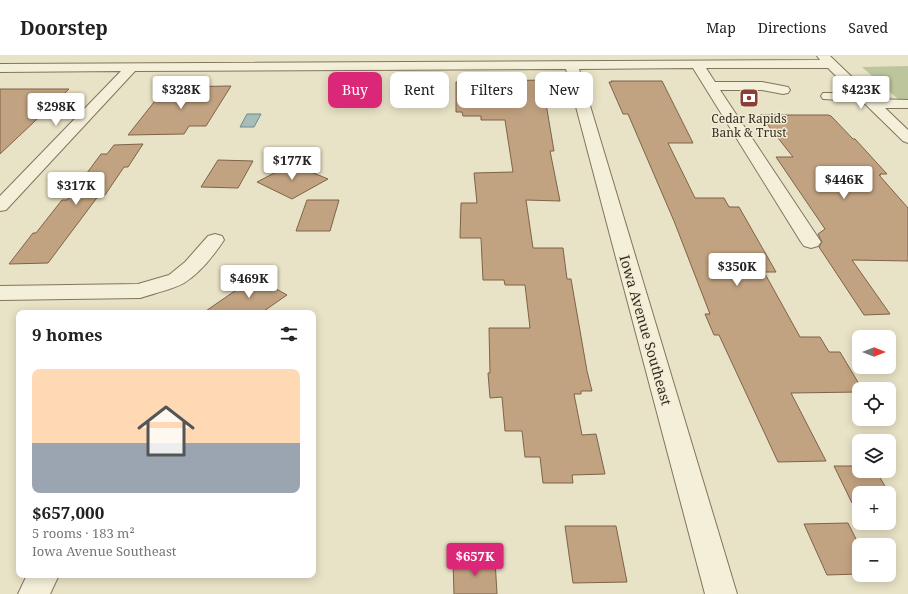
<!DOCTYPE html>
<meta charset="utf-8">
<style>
body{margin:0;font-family:"Noto Serif",serif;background:#f2f2f2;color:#202124;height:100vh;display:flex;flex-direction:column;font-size:15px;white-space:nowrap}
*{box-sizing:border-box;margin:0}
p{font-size:13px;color:#757577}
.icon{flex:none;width:22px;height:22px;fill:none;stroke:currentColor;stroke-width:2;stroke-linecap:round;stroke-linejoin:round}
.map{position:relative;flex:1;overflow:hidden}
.panel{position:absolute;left:16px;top:254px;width:300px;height:268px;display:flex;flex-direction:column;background:#fff;border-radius:8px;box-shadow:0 2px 10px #0003}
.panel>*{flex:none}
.banner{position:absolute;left:328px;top:16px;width:380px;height:36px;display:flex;gap:8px}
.needle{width:26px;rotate:90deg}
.controls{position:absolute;left:852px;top:274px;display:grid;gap:8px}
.controls a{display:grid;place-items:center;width:44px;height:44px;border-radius:8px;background:#fff;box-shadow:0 2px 10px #0003;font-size:20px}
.price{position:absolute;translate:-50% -34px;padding:0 9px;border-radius:4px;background:#fff;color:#222;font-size:13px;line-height:26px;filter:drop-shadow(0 1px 2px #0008)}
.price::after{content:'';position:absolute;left:50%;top:24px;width:12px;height:9px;margin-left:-6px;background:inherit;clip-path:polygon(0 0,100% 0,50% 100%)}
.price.selected{background:#db2777;color:#fff}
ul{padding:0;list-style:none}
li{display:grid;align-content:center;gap:8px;height:212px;padding:0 16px}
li+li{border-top:1px solid #e0e0e0}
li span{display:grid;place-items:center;height:124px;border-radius:8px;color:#555}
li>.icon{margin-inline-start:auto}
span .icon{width:72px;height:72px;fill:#fffc;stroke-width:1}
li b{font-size:17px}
h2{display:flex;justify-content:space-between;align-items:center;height:48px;padding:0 16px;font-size:17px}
.tag{padding:0 14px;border-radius:8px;background:#fff;box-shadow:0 2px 10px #0003;font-size:14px;line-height:36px}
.tag.selected{background:#db2777;color:#fff}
header{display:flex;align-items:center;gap:24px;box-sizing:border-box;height:56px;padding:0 20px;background:#fff;border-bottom:1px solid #e0e0e0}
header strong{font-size:19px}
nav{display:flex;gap:22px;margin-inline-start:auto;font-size:14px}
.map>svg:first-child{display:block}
</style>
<header>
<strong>Doorstep</strong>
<nav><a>Map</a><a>Directions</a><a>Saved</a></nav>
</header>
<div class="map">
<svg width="908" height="538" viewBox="0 0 908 538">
<rect width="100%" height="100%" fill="#e8e2c6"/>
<path fill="#bcc59c" d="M908,10V52L862,11Z"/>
<path fill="#a7bdb9" stroke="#6f8a86" d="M247,58H261L254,71H240Z"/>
<g fill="#c2a381" stroke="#7e6347">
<path d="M542,24L554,95H550L560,145L526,144L533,192H563L567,223H571L587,315L592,335H581V338H574L582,379L596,378L605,418L572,419L573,427H543L540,401H525L522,375H505L502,341L490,342L488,317H490L489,272H530L525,229H505L504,224H483L481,182H460L461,147H477L474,117L513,116L505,64H481V60H463L462,56H456V26Z"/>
<path d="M611,25H662L693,87H668L695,142H724L729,151H739L776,216H764L800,281H820L829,296H840L862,333H859V336L791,337L826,405L778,406L719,279H714L705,258H710L674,165L628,58H623L609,26H612Z"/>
<path d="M231,30L206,70H189L184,78L128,79L166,31Z"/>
<path d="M0,33H69L0,98Z"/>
<path d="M760,59H828L831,60L853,83H855L887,118H880L881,119H879L908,152V205L852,204L890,258L864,259L819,191L822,186L818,178L825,173L776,101H793Z"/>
<path d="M143,88L128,111H124L105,139H99L48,207L9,208L33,177H36L62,144H67L101,98H107L114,89Z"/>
<path d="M218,104L253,105L238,132L201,131Z"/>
<path d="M292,108L328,123L292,143L257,126Z"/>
<path d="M307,144H339L330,175H296Z"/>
<path d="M255,221L287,239L261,257H203Z"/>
<path d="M834,410H859V415H876L889,437H859V447H852Z"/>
<path d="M848,467L859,489V518L827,519L804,468Z"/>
<path d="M565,470H616L627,526L573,527Z"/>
<path d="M495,504L497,538H454L453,505Z"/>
</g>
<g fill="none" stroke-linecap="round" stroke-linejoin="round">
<defs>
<g id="minor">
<path d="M817,0H830L875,43L908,44V52H885L908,74V87L903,85L862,45L823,43L821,40L823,37H853L828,12H706L715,26H762L788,31L790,34L788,37L783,38L762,34H720L821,186L818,190L811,192L804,190L801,186L693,12L579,13L737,538H705L566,13L135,15L6,154L0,155V140L121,15L0,16V8L820,4Z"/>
<path d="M215,178L222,180L224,184C214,199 200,217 184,227C174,233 152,238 140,242L0,244V230L138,228L169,219L185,206L208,180Z"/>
<path d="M27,519H59L50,538H18Z"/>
</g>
</defs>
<use href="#minor" stroke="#82755e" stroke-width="2"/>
<use href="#minor" fill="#f4efd9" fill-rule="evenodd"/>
</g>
<defs>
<symbol id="bank-square" viewBox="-11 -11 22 22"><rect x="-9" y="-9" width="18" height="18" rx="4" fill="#893e36" stroke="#f1ecd5"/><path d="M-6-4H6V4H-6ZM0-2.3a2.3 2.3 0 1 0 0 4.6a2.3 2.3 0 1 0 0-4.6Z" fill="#fff"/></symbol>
</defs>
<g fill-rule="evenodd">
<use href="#bank-square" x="738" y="31" width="22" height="22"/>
</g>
<g text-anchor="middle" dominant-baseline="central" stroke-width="3" stroke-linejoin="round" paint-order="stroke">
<g font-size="12" fill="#342c20" stroke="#f1ecd5">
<text x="749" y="62">Cedar Rapids<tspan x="749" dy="14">Bank &amp; Trust</tspan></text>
</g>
<g font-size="14" fill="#342c20" stroke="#f1ecd5">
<text transform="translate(646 274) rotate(74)">Iowa Avenue Southeast</text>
</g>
</g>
</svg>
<div class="controls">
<a><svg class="needle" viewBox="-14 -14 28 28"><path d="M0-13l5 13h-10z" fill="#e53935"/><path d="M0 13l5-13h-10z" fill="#757577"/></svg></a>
<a><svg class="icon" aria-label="locate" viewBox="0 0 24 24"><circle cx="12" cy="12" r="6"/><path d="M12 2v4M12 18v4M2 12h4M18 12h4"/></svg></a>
<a><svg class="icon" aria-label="layers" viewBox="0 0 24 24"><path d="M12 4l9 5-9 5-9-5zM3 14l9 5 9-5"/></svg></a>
<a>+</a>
<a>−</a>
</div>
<b class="price" style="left:181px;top:54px">$328K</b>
<b class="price" style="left:861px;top:54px">$423K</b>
<b class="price" style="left:56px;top:71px">$298K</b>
<b class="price" style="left:292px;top:125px">$177K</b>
<b class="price" style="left:844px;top:144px">$446K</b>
<b class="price" style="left:76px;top:150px">$317K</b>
<b class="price" style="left:737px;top:231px">$350K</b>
<b class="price" style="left:249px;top:243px">$469K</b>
<b class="price selected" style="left:475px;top:521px">$657K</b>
<div class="banner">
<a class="tag selected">Buy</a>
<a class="tag">Rent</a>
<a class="tag">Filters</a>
<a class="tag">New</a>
</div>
<section class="panel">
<h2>9 homes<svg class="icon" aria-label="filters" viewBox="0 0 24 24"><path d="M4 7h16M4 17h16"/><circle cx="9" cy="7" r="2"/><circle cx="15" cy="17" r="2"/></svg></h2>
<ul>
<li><span style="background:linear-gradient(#ffd9b3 60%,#9aa5b1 0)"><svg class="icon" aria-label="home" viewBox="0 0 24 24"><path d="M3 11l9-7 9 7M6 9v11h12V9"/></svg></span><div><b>$657,000</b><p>5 rooms · 183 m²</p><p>Iowa Avenue Southeast</p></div></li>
</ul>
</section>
</div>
